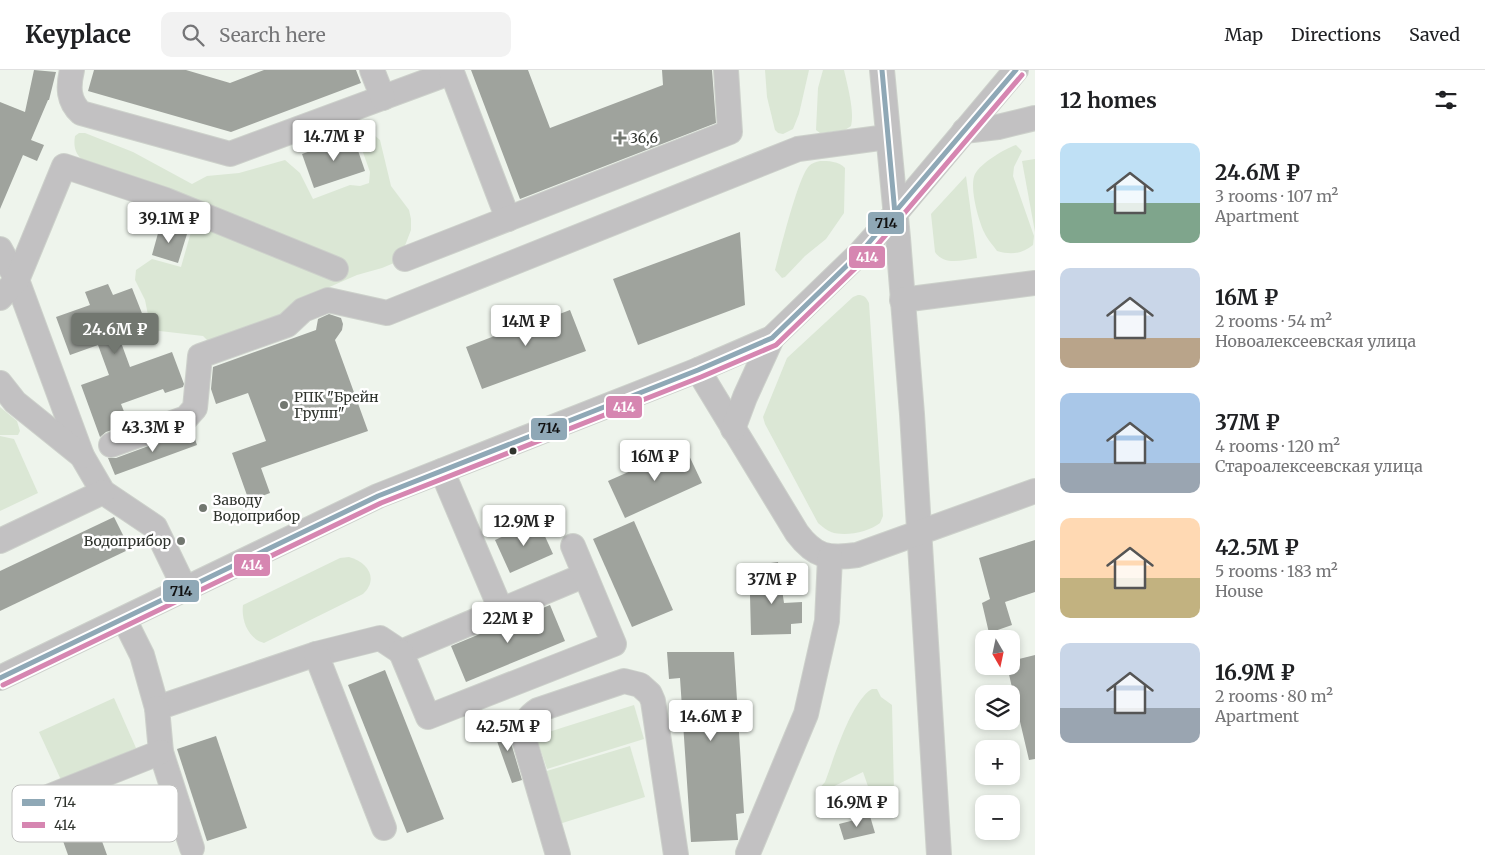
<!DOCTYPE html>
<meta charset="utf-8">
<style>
body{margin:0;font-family:Merriweather,serif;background:#f2f2f2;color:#202124;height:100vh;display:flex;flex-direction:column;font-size:19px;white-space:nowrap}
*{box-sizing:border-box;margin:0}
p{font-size:16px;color:#757577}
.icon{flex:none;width:28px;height:28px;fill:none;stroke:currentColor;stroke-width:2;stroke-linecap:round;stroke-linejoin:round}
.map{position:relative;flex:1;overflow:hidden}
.details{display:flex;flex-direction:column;background:#fff;width:450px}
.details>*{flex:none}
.needle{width:32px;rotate:171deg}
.buttons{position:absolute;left:975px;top:560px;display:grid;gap:10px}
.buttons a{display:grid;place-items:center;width:45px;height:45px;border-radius:10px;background:#fff;box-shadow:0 2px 8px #0003;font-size:25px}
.price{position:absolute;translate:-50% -42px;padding:0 11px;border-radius:5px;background:#fff;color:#222;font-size:16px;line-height:32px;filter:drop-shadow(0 1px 2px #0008)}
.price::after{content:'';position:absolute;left:50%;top:30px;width:15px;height:11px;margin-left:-8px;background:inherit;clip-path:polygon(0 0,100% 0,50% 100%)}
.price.current{background:#727770;color:#fff}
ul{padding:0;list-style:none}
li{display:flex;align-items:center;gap:15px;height:125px;padding:0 25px}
li span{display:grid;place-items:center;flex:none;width:140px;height:100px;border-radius:10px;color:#555}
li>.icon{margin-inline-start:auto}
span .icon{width:60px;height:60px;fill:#fffc;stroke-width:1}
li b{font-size:21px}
h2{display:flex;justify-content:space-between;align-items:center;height:60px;padding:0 25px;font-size:21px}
header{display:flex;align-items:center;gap:30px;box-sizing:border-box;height:70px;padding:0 25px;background:#fff;border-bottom:1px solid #e0e0e0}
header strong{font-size:24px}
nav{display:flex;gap:28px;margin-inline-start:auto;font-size:18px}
.search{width:350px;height:45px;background:#f2f2f2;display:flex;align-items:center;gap:12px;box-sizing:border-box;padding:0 18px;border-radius:10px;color:#757577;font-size:19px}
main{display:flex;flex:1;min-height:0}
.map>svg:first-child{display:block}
</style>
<header>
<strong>Keyplace</strong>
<div class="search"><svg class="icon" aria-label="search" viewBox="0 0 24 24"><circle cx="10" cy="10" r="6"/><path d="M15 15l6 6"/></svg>Search here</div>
<nav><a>Map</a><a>Directions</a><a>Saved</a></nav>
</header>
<main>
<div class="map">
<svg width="1035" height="785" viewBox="0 0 1035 785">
<rect width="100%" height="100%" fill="#eef4ec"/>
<g fill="#dbe7d5">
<path d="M765,0H809L799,44L793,59L783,64L778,63L775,60L767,27Z"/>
<path d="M823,0H844C847,13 855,43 851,56L845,60L820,63L816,60L818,18Z"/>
<path d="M79,63H85L133,82L192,114L207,106L239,103L285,90L300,103L313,129L350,115L360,116L369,113L370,102L360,74L365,65H374L380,70L391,116L409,140L411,149V160L401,186L394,193L382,198L357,205L311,225L291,243L217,271L207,270L203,266L151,260L145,230L135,210L136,200L152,189L181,197L193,155L172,128L86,93C76,85 73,79 75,66Z"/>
<path d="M1016,75L1022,81L1014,97L1013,106L1034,166L1033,175C1022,184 1011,185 997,181C993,175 987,169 984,162C978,149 969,116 975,104C981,93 1004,79 1016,75Z"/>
<path d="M1035,89V162L1022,91Z"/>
<path d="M820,91C828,91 839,91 845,98L844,143L826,169L805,186L785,207L782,208L775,200C780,181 798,107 809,96C812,93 816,92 820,91Z"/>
<path d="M966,106L977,188C962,190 944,196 935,182L931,144Z"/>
<path d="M858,225C864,225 866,227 869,233L883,446L880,453C869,462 845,467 831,462C826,460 822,456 818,453L765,354L763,347L787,288L853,227Z"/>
<path d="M0,337L17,351L20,361L18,365H0Z"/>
<path d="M0,366L14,369L38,423L0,441Z"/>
<path d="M349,487C368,492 379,509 363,524L264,573C248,569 241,550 243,535L340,488Z"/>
<path d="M872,619H877L881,627L892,635L894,721L889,729L876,724L871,725L863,702L818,724L819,719L825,712C834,688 851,631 872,619Z"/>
<path d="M114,628L136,678L62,712L39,662Z"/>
<path d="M634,635L644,669L547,699L536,666Z"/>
<path d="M630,676L645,727L556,755L540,703Z"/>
</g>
<g fill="#9fa39d">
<path d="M34,0L56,2L49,30H48L31,70L44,75L37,91L23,85L0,139V32L25,42Z"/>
<path d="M94,0H186L230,13L264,0H356L361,13L231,62L88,21Z"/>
<path d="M471,0H528L550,58L663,15L662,0H712L716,53L520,129Z"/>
<path d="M353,66L365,101L314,118L302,84Z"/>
<path d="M160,156L187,164L178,193L152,185Z"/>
<path d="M740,162L745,235L638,275L613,209Z"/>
<path d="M108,214L113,225L132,218L147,256L119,267L130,297L172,282L184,314L183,317L165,323L163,319L121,334L129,354L106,362L100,367L81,315L109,305L98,275L70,285L56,247L90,235L85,222Z"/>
<path d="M544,236L549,248L570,240L586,281L482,319L466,277L518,257L515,247Z"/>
<path d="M329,244L341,248L343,254L342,260L335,270L368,361L261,398L270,423L249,431L232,383L266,371L248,323L216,334L211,319L213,297L316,260L318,249Z"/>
<path d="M192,360L197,375L115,405L108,388H116Z"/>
<path d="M685,377L702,413L625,448L608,411Z"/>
<path d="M114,447L130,479L0,541V501Z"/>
<path d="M538,451L553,484L510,503L495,470Z"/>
<path d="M634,451L673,540L632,557L593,469Z"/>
<path d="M1035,470V522L1005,532L1012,555L989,563L982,533L990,529L979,488Z"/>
<path d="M778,492L784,533L802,532V553L791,554V564L751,565L750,525H760L756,495Z"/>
<path d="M550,535L565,571L466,612L451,576Z"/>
<path d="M667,582H734L744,743L736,744L738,770L691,772L680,608L669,609Z"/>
<path d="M1035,585V689L1029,690L1007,596H1011V591Z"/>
<path d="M385,600L444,749L407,763L348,615Z"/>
<path d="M510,654L511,673L522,710L512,713L493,660Z"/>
<path d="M216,666L247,758L207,771L177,679Z"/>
<path d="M86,727L107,785H68L52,740Z"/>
<path d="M870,746L875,763L844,770L839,754Z"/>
</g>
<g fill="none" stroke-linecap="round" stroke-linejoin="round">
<defs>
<g id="minor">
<path d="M72,0C68,17 68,31 81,43L230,84L452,2"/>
<path d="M372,0L383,28"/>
<path d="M451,0L508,149"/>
<path d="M882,0L898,168L912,344L939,785"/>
<path d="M964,61L998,57L1035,48"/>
<path d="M0,179L17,210L82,386L103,422L155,457L185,519"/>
<path d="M405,189L730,62L726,0"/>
<path d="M0,228L17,210L64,96L166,130L336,199"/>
<path d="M902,230L1035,213"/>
<path d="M698,300L797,463C815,487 828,489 857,485L1035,421"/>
<path d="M0,313L15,332L82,386"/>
<path d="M733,359L745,327L772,268"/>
<path d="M111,375L186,348L195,338L200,286L287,255L303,240L328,230L387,243L798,79L887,67"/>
<path d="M442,401L501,540"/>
<path d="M0,471L103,422"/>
<path d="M124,549L142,585L157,638L316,584L380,568L401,582L585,505"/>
<path d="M401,582L428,647L614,574L573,476"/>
<path d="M316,584L384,758"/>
<path d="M0,608L378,426L698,300L772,268L861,182L895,144L1016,0"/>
<path d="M157,638L161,682L192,778"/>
<path d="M48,727L161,682"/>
<path d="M748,783L806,644L827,551L830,487"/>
<path d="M558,785L524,669C522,656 527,647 538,640L624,611L640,615L650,624L653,631L676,785"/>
</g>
</defs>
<use href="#minor" stroke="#cdd1cb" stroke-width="26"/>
<use href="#minor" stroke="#c2c1c2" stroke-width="24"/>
<defs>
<g id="bus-1">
<path d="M882,0L895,144"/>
<path d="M0,608L378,426L698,300L772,268L861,182L1016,0"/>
</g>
<path id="bus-2" d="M3,615L381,433L701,307L776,275L867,187L1022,5"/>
</defs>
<use href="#bus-1" stroke="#fff" stroke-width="9"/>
<use href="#bus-2" stroke="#fff" stroke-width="9"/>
<use href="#bus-1" stroke="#8fa8b6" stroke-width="5"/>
<use href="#bus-2" stroke="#d686b1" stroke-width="5"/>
</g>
<g fill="#727770" stroke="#fff" stroke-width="2">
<path d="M617.5 60.5h5v5h5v5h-5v5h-5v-5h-5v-5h5z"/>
<circle cx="284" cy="335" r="5"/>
<circle cx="203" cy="438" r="5"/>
<circle cx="181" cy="471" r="5"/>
</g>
<circle fill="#30342e" stroke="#fff" stroke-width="2" cx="513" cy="381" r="4.5"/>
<g text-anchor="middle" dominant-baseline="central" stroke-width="5" stroke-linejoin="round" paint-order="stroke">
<g font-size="14" fill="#30342e" stroke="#fff" text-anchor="start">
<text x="630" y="68">36,6</text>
<text x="294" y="327">РПК "Брейн<tspan x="294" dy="16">Групп"</tspan></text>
<text x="213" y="430">Заводу<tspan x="213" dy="16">Водоприбор</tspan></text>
<text x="171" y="471" text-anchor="end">Водоприбор</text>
</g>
</g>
<rect x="12" y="715" width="166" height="57" rx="8" fill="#fff" stroke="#c1c2c0" stroke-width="1"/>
<rect x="22" y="729" width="23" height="7" fill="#8fa8b6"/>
<rect x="22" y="752" width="23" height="6" fill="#d686b1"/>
<g font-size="14" fill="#30342e">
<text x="54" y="737">714</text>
<text x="54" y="760">414</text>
</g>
<g stroke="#fff" stroke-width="2">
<rect x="867" y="141" width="38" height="24" rx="5" fill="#8fa8b6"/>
<rect x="848" y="175" width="38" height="24" rx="5" fill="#d686b1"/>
<rect x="605" y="325" width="38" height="24" rx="5" fill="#d686b1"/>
<rect x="530" y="347" width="38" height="24" rx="5" fill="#8fa8b6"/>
<rect x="233" y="483" width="38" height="24" rx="5" fill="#d686b1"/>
<rect x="162" y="509" width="38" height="24" rx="5" fill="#8fa8b6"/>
</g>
<g font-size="14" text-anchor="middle" font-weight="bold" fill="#fff">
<text x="867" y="192">414</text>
<text x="624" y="342">414</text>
<text x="252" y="500">414</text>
</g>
<g font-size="14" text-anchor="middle" font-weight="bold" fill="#111">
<text x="886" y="158">714</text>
<text x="549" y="363">714</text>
<text x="181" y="526">714</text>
</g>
</svg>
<div class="buttons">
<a><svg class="needle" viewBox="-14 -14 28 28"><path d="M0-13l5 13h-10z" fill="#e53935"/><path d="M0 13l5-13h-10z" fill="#757577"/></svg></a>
<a><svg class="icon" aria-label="layers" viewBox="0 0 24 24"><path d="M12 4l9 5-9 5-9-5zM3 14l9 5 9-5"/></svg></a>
<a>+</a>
<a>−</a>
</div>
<b class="price" style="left:334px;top:92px">14.7M ₽</b>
<b class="price" style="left:169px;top:174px">39.1M ₽</b>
<b class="price" style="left:526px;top:277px">14M ₽</b>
<b class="price current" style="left:115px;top:285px">24.6M ₽</b>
<b class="price" style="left:153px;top:383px">43.3M ₽</b>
<b class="price" style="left:655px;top:412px">16M ₽</b>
<b class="price" style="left:524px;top:477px">12.9M ₽</b>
<b class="price" style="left:772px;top:535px">37M ₽</b>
<b class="price" style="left:508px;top:574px">22M ₽</b>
<b class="price" style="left:711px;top:672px">14.6M ₽</b>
<b class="price" style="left:508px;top:682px">42.5M ₽</b>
<b class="price" style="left:857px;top:758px">16.9M ₽</b>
</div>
<section class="details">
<h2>12 homes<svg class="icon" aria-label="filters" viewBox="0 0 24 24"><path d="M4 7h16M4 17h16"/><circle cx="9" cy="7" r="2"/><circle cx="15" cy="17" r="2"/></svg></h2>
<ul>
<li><span style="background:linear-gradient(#bfe0f5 60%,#7fa58c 0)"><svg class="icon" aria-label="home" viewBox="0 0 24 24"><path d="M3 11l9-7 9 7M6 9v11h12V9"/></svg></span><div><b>24.6M ₽</b><p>3 rooms · 107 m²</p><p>Apartment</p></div></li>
<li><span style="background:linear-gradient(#c9d6e8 70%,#b9a48a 0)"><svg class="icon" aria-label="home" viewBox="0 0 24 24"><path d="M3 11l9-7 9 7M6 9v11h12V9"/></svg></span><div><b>16M ₽</b><p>2 rooms · 54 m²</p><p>Новоалексеевская улица</p></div></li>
<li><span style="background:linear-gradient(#a9c7e8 70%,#9aa5b1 0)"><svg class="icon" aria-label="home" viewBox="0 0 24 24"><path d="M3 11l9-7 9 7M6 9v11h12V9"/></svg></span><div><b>37M ₽</b><p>4 rooms · 120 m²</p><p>Староалексеевская улица</p></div></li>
<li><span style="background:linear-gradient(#ffd9b3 60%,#c2b280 0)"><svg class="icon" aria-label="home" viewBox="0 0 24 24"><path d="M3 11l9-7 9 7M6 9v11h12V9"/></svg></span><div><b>42.5M ₽</b><p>5 rooms · 183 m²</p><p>House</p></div></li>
<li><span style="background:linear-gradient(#c9d6e8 65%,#9aa5b1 0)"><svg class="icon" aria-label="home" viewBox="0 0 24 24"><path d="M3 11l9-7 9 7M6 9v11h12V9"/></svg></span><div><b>16.9M ₽</b><p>2 rooms · 80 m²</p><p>Apartment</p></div></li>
</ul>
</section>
</main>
